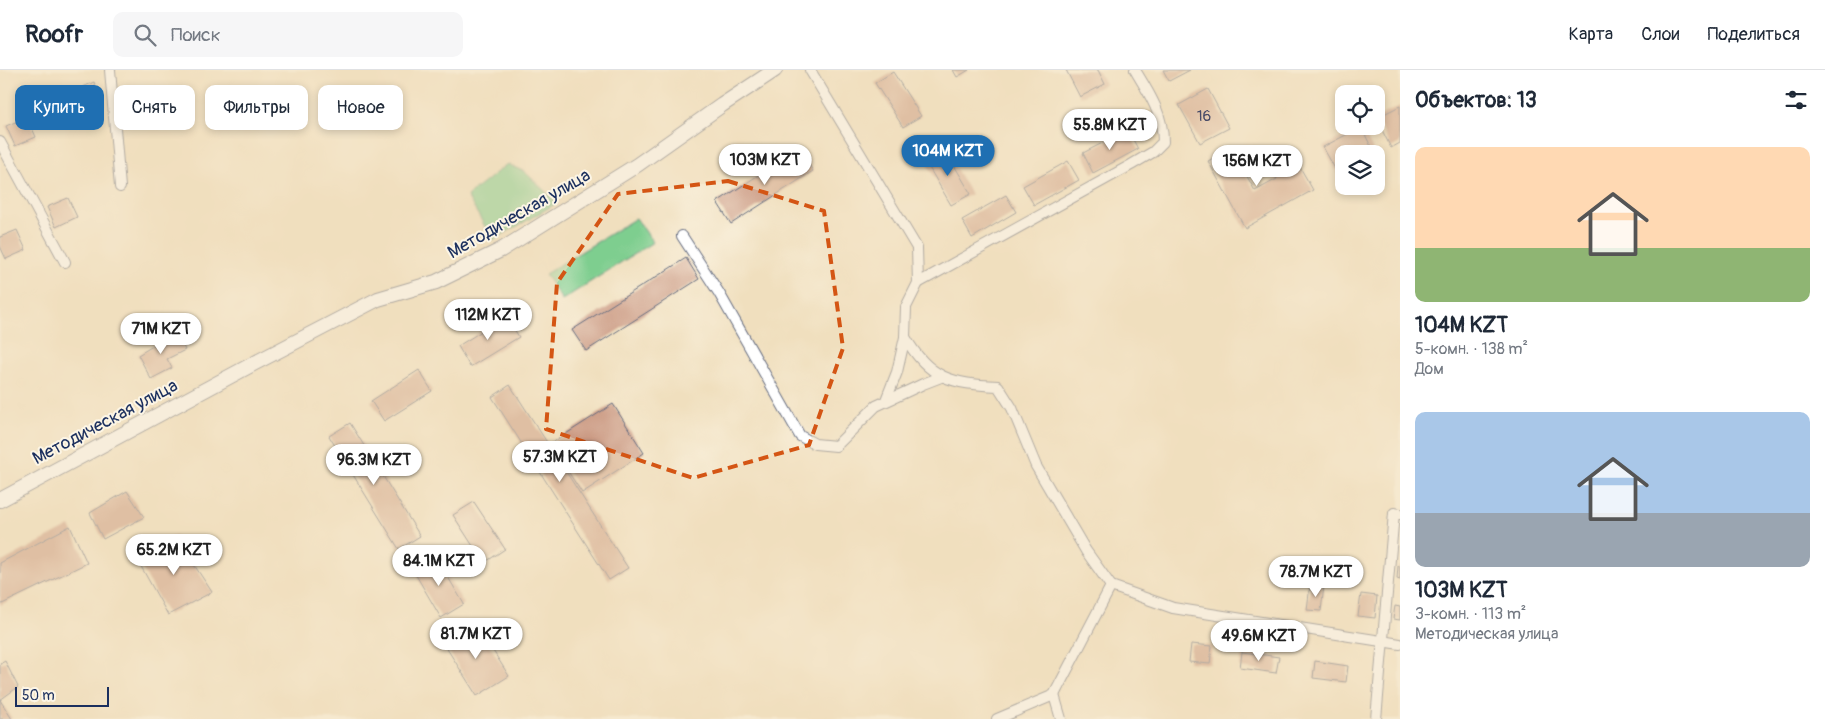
<!DOCTYPE html>
<html lang="ru">
<meta charset="utf-8">
<style>
body{margin:0;font-family:Pangolin,sans-serif;background:#f6f6f7;color:#1f2937;height:100vh;display:flex;flex-direction:column;font-size:19px;white-space:nowrap}
*{box-sizing:border-box;margin:0}
p{font-size:16px;color:#747a83}
.icon{flex:none;width:28px;height:28px;fill:none;stroke:currentColor;stroke-width:2;stroke-linecap:round;stroke-linejoin:round}
.map{position:relative;flex:1;overflow:hidden}
.drawer{display:flex;flex-direction:column;background:#fff;width:425px}
.drawer>*{flex:none}
.guide{position:absolute;left:15px;top:15px;width:475px;height:45px;display:flex;gap:10px}
.fabs{position:absolute;left:1335px;top:15px;display:grid;gap:10px}
.fabs a{display:grid;place-items:center;width:50px;height:50px;border-radius:10px;background:#fff;box-shadow:0 2px 8px #0003;font-size:25px}
.scale{position:absolute;left:15px;bottom:12px;width:94px;box-sizing:border-box;padding-left:5px;border:2px solid #1b2f5e;border-top:0;font-size:14px;line-height:18px;white-space:nowrap;color:#1b2f5e;-webkit-text-stroke:4px #fcf5e5;paint-order:stroke}
.price{position:absolute;translate:-50% -42px;padding:0 11px;border-radius:18px;background:#fff;color:#222;font-size:16px;line-height:32px;filter:drop-shadow(0 1px 2px #0008)}
.price::after{content:'';position:absolute;left:50%;top:30px;width:15px;height:11px;margin-left:-8px;background:inherit;clip-path:polygon(0 0,100% 0,50% 100%)}
.price.on{background:#1f6fb2;color:#fff}
ul{padding:0;list-style:none}
li{display:grid;align-content:center;gap:10px;height:265px;padding:0 15px}
li span{display:grid;place-items:center;height:155px;border-radius:10px;color:#555}
li>.icon{margin-inline-start:auto}
span .icon{width:90px;height:90px;fill:#fffc;stroke-width:1}
li b{font-size:21px}
h2{display:flex;justify-content:space-between;align-items:center;height:60px;padding:0 15px;font-size:21px}
.chip{padding:0 18px;border-radius:10px;background:#fff;box-shadow:0 2px 8px #0003;font-size:18px;line-height:45px}
.chip.on{background:#1f6fb2;color:#fff}
header{display:flex;align-items:center;gap:30px;box-sizing:border-box;height:70px;padding:0 25px;background:#fff;border-bottom:1px solid #e0e1e3}
header strong{font-size:24px}
nav{display:flex;gap:28px;margin-inline-start:auto;font-size:18px}
.search{width:350px;height:45px;background:#f6f6f7;display:flex;align-items:center;gap:12px;box-sizing:border-box;padding:0 18px;border-radius:10px;color:#747a83;font-size:19px}
main{display:flex;flex:1;min-height:0}
.map>svg:first-child{display:block}
</style>
<header>
<strong>Roofr</strong>
<div class="search"><svg class="icon" aria-label="search" viewBox="0 0 24 24"><circle cx="10" cy="10" r="6"/><path d="M15 15l6 6"/></svg>Поиск</div>
<nav><a>Карта</a><a>Слои</a><a>Поделиться</a></nav>
</header>
<main>
<div class="map">
<svg width="1400" height="649" viewBox="0 0 1400 649">
<rect width="100%" height="100%" fill="#fcf5e5"/>
<filter id="ink" filterUnits="userSpaceOnUse"><feTurbulence type="fractalNoise" baseFrequency=".02" numOctaves="2"/><feDisplacementMap in="SourceGraphic" scale="10" xChannelSelector="R" yChannelSelector="G"/><feConvolveMatrix kernelMatrix="1 2 1 2 8 2 1 2 1" color-interpolation-filters="sRGB"/></filter>
<filter id="wash" filterUnits="userSpaceOnUse"><feTurbulence type="fractalNoise" baseFrequency=".0096" numOctaves="4" result="noise"/><feDisplacementMap in="SourceGraphic" scale="20" xChannelSelector="R" yChannelSelector="G"/><feGaussianBlur stdDeviation="1.12" result="paint"/><feColorMatrix in="noise" values="0 0 0 0 0 0 0 0 0 0 0 0 0 0 0 0 0 1.4 0 .05"/><feComposite in="paint" operator="in"/></filter>
<g filter="url(#wash)">
<rect width="100%" height="100%" fill="#f0dfbe"/>
<g fill="#7ece8f" stroke="#4c7e76">
<path d="M507,94L525,102L557,133L493,170L467,126Z"/>
<path d="M636,148L653,172L562,230L545,204Z"/>
</g>
<g id="blocks">
<g fill="#cb9a83">
<path d="M953,0H969L957,7Z"/>
<path d="M1066,0H1098L1105,14L1080,27Z"/>
<path d="M1163,0H1190L1169,11Z"/>
<path d="M893,2L921,46L903,57L875,13Z"/>
<path d="M94,12L103,32L83,41L74,21Z"/>
<path d="M1208,19L1229,58L1200,73L1179,35Z"/>
<path d="M1400,36V73L1391,78L1376,48Z"/>
<path d="M27,47L36,67L15,76L6,56Z"/>
<path d="M1361,57L1375,84H1344V103L1339,106L1323,77Z"/>
<path d="M1128,60L1138,79L1093,103L1083,83Z"/>
<path d="M1236,76L1249,98L1244,101L1255,121L1277,109L1275,104L1297,92L1313,120L1245,158L1208,91Z"/>
<path d="M944,78L971,124L951,135L924,89Z"/>
<path d="M799,79L813,101L731,154L717,132Z"/>
<path d="M1068,91L1079,110L1034,135L1023,116Z"/>
<path d="M1006,125L1016,142L972,168L962,150Z"/>
<path d="M68,128L77,147L56,157L47,137Z"/>
<path d="M17,160L26,180L6,189L0,176V167Z"/>
<path d="M686,188L699,209L586,281L572,260Z"/>
<path d="M506,246L519,267L470,297L458,276Z"/>
<path d="M176,262L185,280L167,289L172,298L151,309L138,285Z"/>
<path d="M419,300L432,321L384,351L371,331Z"/>
<path d="M510,315L628,498L609,510L492,327Z"/>
<path d="M613,334L644,383L582,423L550,374Z"/>
<path d="M350,353L420,466L399,479L329,366Z"/>
<path d="M127,421L144,447L103,469L90,443Z"/>
<path d="M474,432L505,479L484,493L453,445Z"/>
<path d="M70,456L87,493L0,535V493Z"/>
<path d="M175,466L212,522L168,545L138,491Z"/>
<path d="M436,487L464,534L441,548L413,500Z"/>
<path d="M1398,496H1400V510L1397,509Z"/>
<path d="M1310,515L1324,516L1321,541L1307,540Z"/>
<path d="M1361,524L1377,526L1375,548L1358,546Z"/>
<path d="M1395,536L1400,537V550L1393,549Z"/>
<path d="M476,554L509,606L477,626L444,574Z"/>
<path d="M1191,574L1212,576L1210,594L1189,592Z"/>
<path d="M1242,582L1279,587L1276,603L1240,598Z"/>
<path d="M5,591L18,617L0,630L12,649H0V594Z"/>
<path d="M1315,591L1348,596L1346,612L1313,608Z"/>
</g>
</g>
</g>
<g filter="url(#ink)">
<use href="#blocks" fill-opacity="0" stroke="#666d80" stroke-width="1"/>
<g fill="none" stroke-linecap="round" stroke-linejoin="round">
<defs>
<g id="minor">
<path d="M110,0L120,117"/>
<path d="M810,0L917,178L918,213L906,237L905,267L897,302L886,330"/>
<path d="M0,72L65,192"/>
<path d="M682,166L719,223L800,366L815,374L836,376L876,336L923,314L941,307"/>
<path d="M918,213L1131,95L1153,82L1163,72C1163,44 1149,23 1135,0"/>
<path d="M905,267C929,309 952,314 998,316L1012,338L1036,396L1086,481L1111,516"/>
<path d="M1111,516L1173,538L1400,574"/>
<path d="M1054,625L1061,649"/>
<path d="M997,649L1054,625L1111,516"/>
<path d="M1376,649L1394,443L1400,444"/>
</g>
<path id="secondary" d="M0,430L253,294L378,229L436,212L501,180L637,95L722,35L775,0"/>
</defs>
<use href="#minor" stroke="#666d80" stroke-width="12"/>
<use href="#secondary" stroke="#666d80" stroke-width="16"/>
<use href="#minor" stroke="#fff" stroke-width="10"/>
<use href="#secondary" stroke="#fff" stroke-width="14"/>
</g>
</g>
<path d="M0 0H1400V649H0ZM728,111L824,141L843,278L809,375L693,408L546,359L557,213L618,124Z" fill="#f0dfbe" fill-opacity=".55" fill-rule="evenodd"/>
<path fill="none" stroke="#d45514" stroke-width="4" stroke-dasharray="10 6" stroke-linejoin="round" d="M728,111L824,141L843,278L809,375L693,408L546,359L557,213L618,124Z"/>
<g text-anchor="middle" dominant-baseline="central" stroke-width="4" stroke-linejoin="round" paint-order="stroke">
<g font-size="15" fill="#474a67">
<text x="1204" y="46">16</text>
</g>
<g font-size="18" fill="#1b2f5e" stroke="#fcf5e5">
<text transform="translate(519 144) rotate(-30)">Методическая улица</text>
<text transform="translate(105 352) rotate(-28)">Методическая улица</text>
</g>
</g>
</svg>
<div class="fabs">
<a><svg class="icon" aria-label="locate" viewBox="0 0 24 24"><circle cx="12" cy="12" r="6"/><path d="M12 2v4M12 18v4M2 12h4M18 12h4"/></svg></a>
<a><svg class="icon" aria-label="layers" viewBox="0 0 24 24"><path d="M12 4l9 5-9 5-9-5zM3 14l9 5 9-5"/></svg></a>
</div>
<div class="scale">50 m</div>
<b class="price" style="left:1110px;top:81px">55.8M KZT</b>
<b class="price on" style="left:948px;top:107px">104M KZT</b>
<b class="price" style="left:765px;top:116px">103M KZT</b>
<b class="price" style="left:1257px;top:117px">156M KZT</b>
<b class="price" style="left:488px;top:271px">112M KZT</b>
<b class="price" style="left:161px;top:285px">71M KZT</b>
<b class="price" style="left:560px;top:413px">57.3M KZT</b>
<b class="price" style="left:374px;top:416px">96.3M KZT</b>
<b class="price" style="left:174px;top:506px">65.2M KZT</b>
<b class="price" style="left:439px;top:517px">84.1M KZT</b>
<b class="price" style="left:1316px;top:528px">78.7M KZT</b>
<b class="price" style="left:476px;top:590px">81.7M KZT</b>
<b class="price" style="left:1259px;top:592px">49.6M KZT</b>
<div class="guide">
<a class="chip on">Купить</a>
<a class="chip">Снять</a>
<a class="chip">Фильтры</a>
<a class="chip">Новое</a>
</div>
</div>
<section class="drawer">
<h2>Объектов: 13<svg class="icon" aria-label="filters" viewBox="0 0 24 24"><path d="M4 7h16M4 17h16"/><circle cx="9" cy="7" r="2"/><circle cx="15" cy="17" r="2"/></svg></h2>
<ul>
<li><span style="background:linear-gradient(#ffd9b3 65%,#8fb573 0)"><svg class="icon" aria-label="home" viewBox="0 0 24 24"><path d="M3 11l9-7 9 7M6 9v11h12V9"/></svg></span><div><b>104M KZT</b><p>5-комн. · 138 m²</p><p>Дом</p></div></li>
<li><span style="background:linear-gradient(#a9c7e8 65%,#9aa5b1 0)"><svg class="icon" aria-label="home" viewBox="0 0 24 24"><path d="M3 11l9-7 9 7M6 9v11h12V9"/></svg></span><div><b>103M KZT</b><p>3-комн. · 113 m²</p><p>Методическая улица</p></div></li>
</ul>
</section>
</main>
